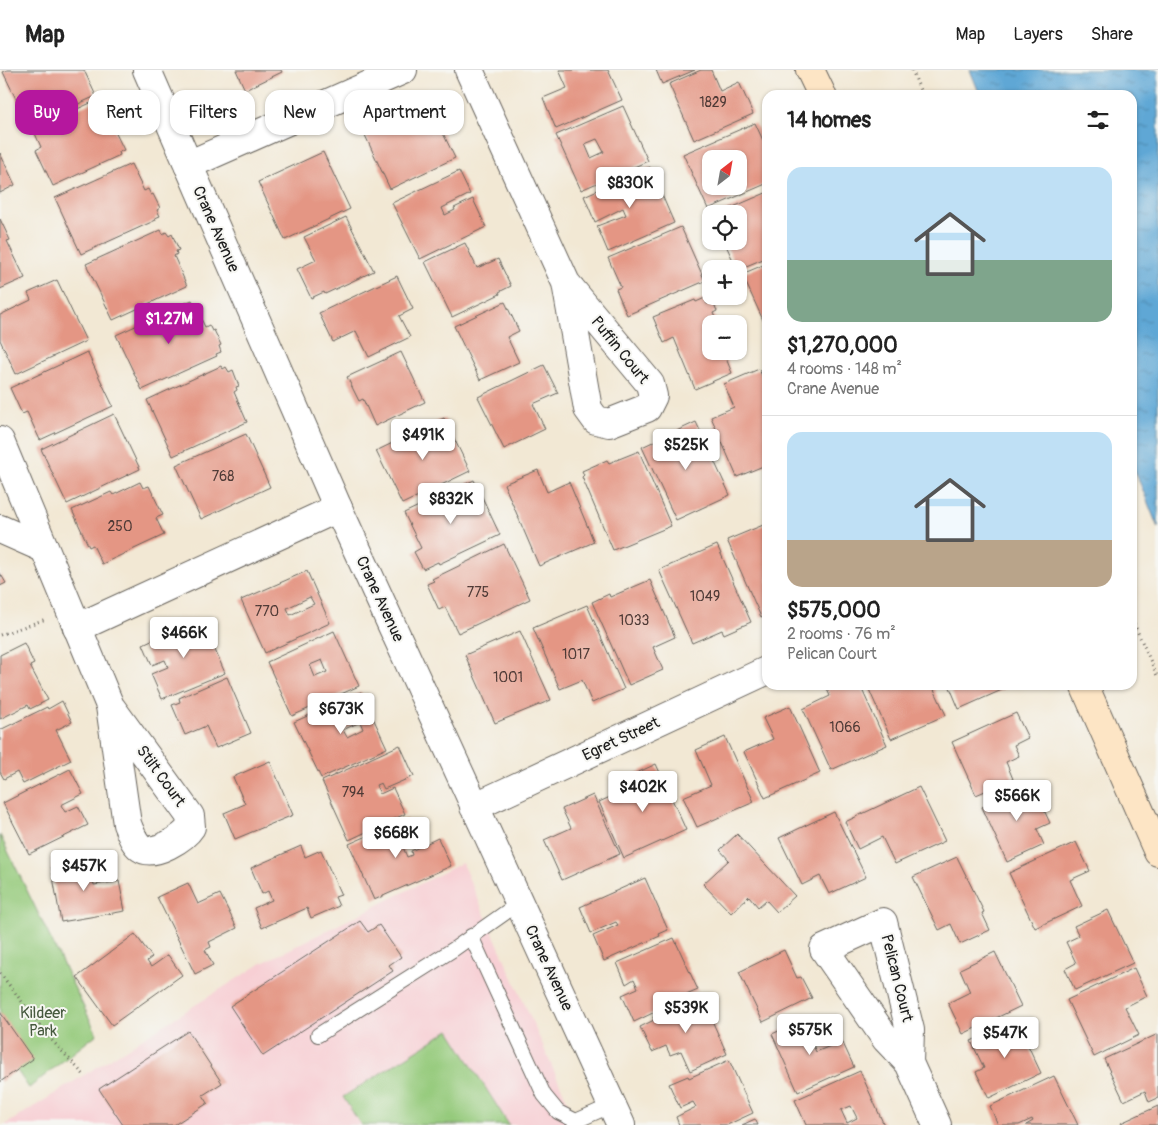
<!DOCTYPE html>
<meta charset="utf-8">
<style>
body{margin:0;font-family:Pangolin,sans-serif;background:#f6f6f6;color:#222;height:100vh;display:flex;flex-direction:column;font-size:19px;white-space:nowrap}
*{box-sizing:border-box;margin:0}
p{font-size:16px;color:#767676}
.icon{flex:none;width:28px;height:28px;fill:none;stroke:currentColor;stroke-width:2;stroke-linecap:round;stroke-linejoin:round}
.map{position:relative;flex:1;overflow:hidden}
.details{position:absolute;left:762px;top:20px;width:375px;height:600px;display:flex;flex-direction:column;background:#fff;border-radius:15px;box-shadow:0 1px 4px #0004}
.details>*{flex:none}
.top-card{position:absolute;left:15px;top:20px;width:475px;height:45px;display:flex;gap:10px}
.needle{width:32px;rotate:31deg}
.buttons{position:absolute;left:702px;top:80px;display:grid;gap:10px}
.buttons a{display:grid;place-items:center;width:45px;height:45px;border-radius:10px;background:#fff;box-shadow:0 1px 4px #0004;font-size:25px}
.price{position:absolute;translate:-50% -42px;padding:0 11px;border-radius:5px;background:#fff;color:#222;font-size:16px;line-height:32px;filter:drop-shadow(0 1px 2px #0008)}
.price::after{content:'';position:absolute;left:50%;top:30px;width:15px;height:11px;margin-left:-8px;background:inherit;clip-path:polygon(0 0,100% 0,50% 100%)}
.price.on{background:#b5179e;color:#fff}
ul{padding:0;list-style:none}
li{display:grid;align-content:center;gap:10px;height:265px;padding:0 25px}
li+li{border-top:1px solid #e0e0e0}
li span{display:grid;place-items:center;height:155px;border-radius:15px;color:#555}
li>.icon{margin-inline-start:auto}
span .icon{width:90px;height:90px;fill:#fffc;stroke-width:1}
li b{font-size:21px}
h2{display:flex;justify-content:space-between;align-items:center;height:60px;padding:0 25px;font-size:21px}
.pill{padding:0 18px;border-radius:15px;background:#fff;box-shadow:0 1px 4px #0004;font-size:18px;line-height:45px}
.pill.on{background:#b5179e;color:#fff}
header{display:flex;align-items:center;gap:30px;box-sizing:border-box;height:70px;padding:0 25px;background:#fff;border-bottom:1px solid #e0e0e0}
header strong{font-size:24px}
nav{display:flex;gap:28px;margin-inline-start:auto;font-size:18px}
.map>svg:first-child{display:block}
</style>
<header>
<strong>Map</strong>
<nav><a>Map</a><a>Layers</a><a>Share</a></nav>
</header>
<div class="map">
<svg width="1158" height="1055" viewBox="0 0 1158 1055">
<defs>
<pattern id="water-ripples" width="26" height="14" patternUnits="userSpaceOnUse" patternTransform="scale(1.25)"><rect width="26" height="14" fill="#5ea7d5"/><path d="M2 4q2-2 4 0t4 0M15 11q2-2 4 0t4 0" fill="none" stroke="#4d87ac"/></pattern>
</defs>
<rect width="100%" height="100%" fill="#f6f6f2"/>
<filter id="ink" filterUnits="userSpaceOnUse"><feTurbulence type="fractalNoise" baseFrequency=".02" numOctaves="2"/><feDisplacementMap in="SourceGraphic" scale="10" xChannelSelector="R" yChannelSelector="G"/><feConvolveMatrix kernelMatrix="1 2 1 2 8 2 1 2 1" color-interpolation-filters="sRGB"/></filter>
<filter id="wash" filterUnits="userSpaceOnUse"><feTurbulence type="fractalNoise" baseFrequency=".0096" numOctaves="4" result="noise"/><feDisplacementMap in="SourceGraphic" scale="20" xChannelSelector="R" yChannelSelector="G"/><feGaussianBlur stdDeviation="1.12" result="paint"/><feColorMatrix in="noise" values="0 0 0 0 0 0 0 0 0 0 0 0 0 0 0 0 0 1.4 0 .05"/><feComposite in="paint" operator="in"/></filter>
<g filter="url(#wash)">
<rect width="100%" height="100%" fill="#f2e8d4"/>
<path fill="#f7cfd4" d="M462,793L578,1055H5L262,893Z"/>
<g fill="#95ca7c" stroke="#58734c">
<path d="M0,765L97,964L29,1018L0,976Z"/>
<path d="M449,960L509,1055H361L343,1027Z"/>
</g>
<path fill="url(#water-ripples)" stroke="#3d6278" d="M970,0H1158V458L1133,396L1132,25H980Z"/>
<g id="blocks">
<g fill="#e49684" fill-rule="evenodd">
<path d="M7,0H84L96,26L29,56L3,2Z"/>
<path d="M236,0H281L282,2L245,20Z"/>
<path d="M559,0H608L622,30L556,59L543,28L567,18Z"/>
<path d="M656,0H695L662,14Z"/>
<path d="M701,0H711L720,21L739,12L753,44L694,70L669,14Z"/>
<path d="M95,31L102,45L106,43L124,80L119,82L120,85L53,116L36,80L41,77L33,59Z"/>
<path d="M428,32L455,88L390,119L364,63Z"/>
<path d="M623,36L648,91L581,120L556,65ZM597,69L604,82L591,88L585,74Z"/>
<path d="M755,53L768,81V113L708,139L683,84ZM711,89H739V116H711Z"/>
<path d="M323,82L350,139L285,170L258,112Z"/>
<path d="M0,83L15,115L0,123Z"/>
<path d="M131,94L144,121L148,119L151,125L153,124L160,138L157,140L160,146L155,148L156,150L81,184L55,128Z"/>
<path d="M650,97L674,153L608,182L597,156L626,145L623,138L595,152L584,126Z"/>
<path d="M459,101L470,124L442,138L445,145L455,140L454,138L473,129L486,157L420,189L392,133Z"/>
<path d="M768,122V187L739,199H737L724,171H739V144H717Z"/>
<path d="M346,147L374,201L325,224L324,222L311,228L297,199L316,190L304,167Z"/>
<path d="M0,149L10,170L7,171L25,208L0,219Z"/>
<path d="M681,157L705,211L627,245L616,219L621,217L608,188Z"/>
<path d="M161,160L163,164L166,162L169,166L172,164L179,180L176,181L177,184L174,186L187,216L113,250L86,194Z"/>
<path d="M465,173L477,198L498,189L511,216L499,222L500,224L452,247L425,192Z"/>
<path d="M768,193V261L742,204Z"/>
<path d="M397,206L413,239L399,246L410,267L369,287L356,261L333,272L319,243Z"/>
<path d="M57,210L86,271L16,304L0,270V245L31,230L28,223Z"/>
<path d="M705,228L707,234L713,231L717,241L713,243L716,250L713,251L714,254H711V281H723L732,303L695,319L674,268L664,273L653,247L695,230L696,232Z"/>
<path d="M192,230L205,257L209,255L212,261L214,260L221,275L219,276L221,282L216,284L217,286L142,320L116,265Z"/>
<path d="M505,232L519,261L507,267L519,292L480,310L454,256Z"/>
<path d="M87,282L113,336L40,370L27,342L22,344L10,318Z"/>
<path d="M401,282L425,332L375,356L363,329L359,331L347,307Z"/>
<path d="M544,295L558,323L533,334L545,359L504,379L478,327Z"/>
<path d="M221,296L223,299L226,297L229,302L233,300L239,316L236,317L237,320L234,322L247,352L173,386L147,330Z"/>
<path d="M759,299L768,320V394L737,407L711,347L734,337L724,314Z"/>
<path d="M114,344L140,399L67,434L41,379Z"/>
<path d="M444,348L470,401L402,434L376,381Z"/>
<path d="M696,352L730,425L676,450L642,377Z"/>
<path d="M246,364L270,417L201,449L176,395Z"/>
<path d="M639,381L671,456L613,480L582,407L584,405L582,401L607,390L609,393Z"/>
<path d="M538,400L547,422L569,412L594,472L539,496L504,414Z"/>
<path d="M474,410L500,465L439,494L438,492L423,499L414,482L421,478L404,443Z"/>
<path d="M140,412L143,418L149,416L163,445L156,448L164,465L102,494L93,475L89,477L72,440L111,422L113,425Z"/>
<path d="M768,453V544L761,547L727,470Z"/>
<path d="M504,474L530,529L458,563L445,537L439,540L427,514L434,511L432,509Z"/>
<path d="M717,475L751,552L724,564L722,560L692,573L659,500Z"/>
<path d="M307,501L330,553L265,583L241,530ZM310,527L314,534L290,545L287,538Z"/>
<path d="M0,503L6,513L0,516Z"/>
<path d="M650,510L675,567L653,577L663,600L629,615L592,532L609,524L610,527Z"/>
<path d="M587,535L624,619L592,633L582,610L560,619L533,558Z"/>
<path d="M202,550L225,603L162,629L151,604L168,597L165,590L152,595L143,574L158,567L159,569Z"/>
<path d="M334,561L359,616L292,646L267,592ZM322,590L327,602L315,607L310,595Z"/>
<path d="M520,561L551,630L495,653L465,585Z"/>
<path d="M24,573L34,594L30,596L48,630L30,639L28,635L0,649V585Z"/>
<path d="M227,607L251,663L216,678L206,656L185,665L172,635L180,632L179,628Z"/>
<path d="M825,615H860L887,675L831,700L803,639L830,626Z"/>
<path d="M867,615H932L946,645L891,669Z"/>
<path d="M949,615H1013L959,639Z"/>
<path d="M361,622L387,678L321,708L294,652ZM360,652L363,659L347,667L343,660Z"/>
<path d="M62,631L72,652L56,660L71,690L23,714L17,702L4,709L0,702V660L47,637L48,639Z"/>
<path d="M790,636L820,703L765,728L744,682L773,669L763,648Z"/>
<path d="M1016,643L1028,668L1014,675L1019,686L1006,692L1013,709L976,725L952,672Z"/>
<path d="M725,667L754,732L697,757L683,727L711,715L696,680Z"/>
<path d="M400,675L414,706L384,719L381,713L376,715L380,724L393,718L405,744L349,770L322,711Z"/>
<path d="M270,691L293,745L235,769L224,743L245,734L233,707Z"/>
<path d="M656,694L686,760L624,788L599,732L635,716L630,706Z"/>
<path d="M70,699L83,724L61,735L65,742L78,736L88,755L29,784L3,733Z"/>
<path d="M1032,714L1050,753L1037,759L1044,775L1007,792L982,737Z"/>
<path d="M919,717L945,771L895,794L882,767L858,779L845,752Z"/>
<path d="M593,725L620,784L562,810L544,770L571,758L562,739Z"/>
<path d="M834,742L866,807L829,824L820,806L802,815L779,768Z"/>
<path d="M406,749L416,772L403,777L407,787L412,785L411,781L438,768L451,796L374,830L349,774Z"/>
<path d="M737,764L795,826L777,842L766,830L758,837L749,826L731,843L703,814L729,790L720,780Z"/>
<path d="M1076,772L1090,801L1070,810L1082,836L1035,858L1009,803Z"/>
<path d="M301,776L305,787L321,780L341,825L335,827L339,836L311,848L307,838L262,858L254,838L272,830L268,821L262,824L251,798Z"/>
<path d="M957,787L984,842L982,843L990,860L960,874L951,854L939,860L913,807Z"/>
<path d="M88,788L94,815L119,811L125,841L61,852L51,796Z"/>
<path d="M645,808L668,860L659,864L660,866L604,891L593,866L618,855L616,852L591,863L580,837Z"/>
<path d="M188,813L198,834L220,824L237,858L209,872L211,877L205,880L213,895L195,904L157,827Z"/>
<path d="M1108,840L1133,893L1075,920L1065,899L1076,893L1066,872L1079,866L1074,856Z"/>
<path d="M360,851L368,862L379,855L401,887L389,895L393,901L263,986L230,936Z"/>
<path d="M135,864L152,887L147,891L151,897L168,885L182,905L112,955L77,907Z"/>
<path d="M674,868L698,920L656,938L657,941L634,952L622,925L638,918L634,909L626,914L617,893Z"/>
<path d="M784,880L797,908L801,907L812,928L763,952L739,902Z"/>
<path d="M995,882L1021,936L963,964L948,933L970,922L960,899Z"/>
<path d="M1134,898L1147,926L1125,937L1139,965L1094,987L1067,930Z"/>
<path d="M701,926L727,984L690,1001L681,981L670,985L666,976L652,982L640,957L654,950L653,947Z"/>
<path d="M0,942L33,989L0,1012Z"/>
<path d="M808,948L813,959L807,961L816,982L842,971L854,997L798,1022L772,964Z"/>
<path d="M1016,950L1041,1003L989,1028L976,1002L984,998L971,971Z"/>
<path d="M188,961L222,1013L203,1025L208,1033L174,1055H123L99,1019Z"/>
<path d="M1158,964V1028L1149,1032L1145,1021L1124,1031L1104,989Z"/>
<path d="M729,990L753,1043L727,1055H679L676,1047L696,1037L693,1032L680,1038L669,1014L688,1006L689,1008Z"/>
<path d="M860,1001L884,1055H806L795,1030ZM851,1036L857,1048L847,1053L841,1040Z"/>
<path d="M1054,1006L1078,1055H1026L1033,1051L1032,1049L1019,1055H998L990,1036Z"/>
<path d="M1158,1036V1055H1122L1121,1053Z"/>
<path d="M755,1049L758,1055H742Z"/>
</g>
</g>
</g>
<g filter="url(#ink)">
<use href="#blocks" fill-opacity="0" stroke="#67635c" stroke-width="1"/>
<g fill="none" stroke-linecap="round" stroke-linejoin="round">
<defs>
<g id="lane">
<path d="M471,866L544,1025L558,1042L576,1051L612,1035"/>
<path d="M318,965L454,879L519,833"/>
</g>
<g id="street">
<path d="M147,0L338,438L621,1055"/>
<path d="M469,0L566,213L588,339L596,350L609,353L647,338L653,326L650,314L566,213"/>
<path d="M188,95L403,0"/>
<path d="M0,371L110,636L190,746L191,757C184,768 154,787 141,778C133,772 131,763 127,754L110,636"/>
<path d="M0,459L43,478"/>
<path d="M77,558L338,438"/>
<path d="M474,737L768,600"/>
<path d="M909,993L910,960L883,852L824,879L886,969L909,993L937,1055"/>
</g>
<g id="secondary">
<path d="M810,0L822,25"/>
<path d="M1084,615L1158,782"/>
</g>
</defs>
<use href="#lane" stroke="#67635c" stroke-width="16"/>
<use href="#street" stroke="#67635c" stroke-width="30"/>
<use href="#secondary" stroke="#67635c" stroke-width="30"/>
<g stroke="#67635c" stroke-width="3" stroke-dasharray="1 4" stroke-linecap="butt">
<path d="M912,0L922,25"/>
<path d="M1132,549L1158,608"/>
<path d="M0,565L46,549"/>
<path d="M0,903L48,966L84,1005"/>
</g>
<use href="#lane" stroke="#fff" stroke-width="14"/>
<use href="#street" stroke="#fff" stroke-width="28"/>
<use href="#secondary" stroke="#fde5c5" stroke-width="28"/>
</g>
</g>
<g text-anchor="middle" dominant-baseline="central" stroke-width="4" stroke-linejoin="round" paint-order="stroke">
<g font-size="14" fill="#4e3a36">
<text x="713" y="32">1829</text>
<text x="223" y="406">768</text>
<text x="120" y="456">250</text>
<text x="478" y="522">775</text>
<text x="705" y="526">1049</text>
<text x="267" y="541">770</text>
<text x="634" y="550">1033</text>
<text x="576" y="584">1017</text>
<text x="508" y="607">1001</text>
<text x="845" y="657">1066</text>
<text x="353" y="722">794</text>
</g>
<g font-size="16" fill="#1c1c1c" stroke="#f6f6f2">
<text transform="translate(216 159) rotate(66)">Crane Avenue</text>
<text transform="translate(620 280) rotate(51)">Puffin Court</text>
<text transform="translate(380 529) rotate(65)">Crane Avenue</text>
<text transform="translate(621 669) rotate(-25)">Egret Street</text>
<text transform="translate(161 706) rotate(54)">Stilt Court</text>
<text transform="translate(549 898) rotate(65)">Crane Avenue</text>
<text transform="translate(897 908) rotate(76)">Pelican Court</text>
</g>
<g font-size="16" fill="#46593e" stroke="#f6f6f2">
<text x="43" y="943">Kildeer<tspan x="43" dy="18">Park</tspan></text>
</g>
</g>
</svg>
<div class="buttons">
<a><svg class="needle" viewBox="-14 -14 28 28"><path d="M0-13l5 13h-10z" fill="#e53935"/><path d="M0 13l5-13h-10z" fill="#767676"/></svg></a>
<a><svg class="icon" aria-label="locate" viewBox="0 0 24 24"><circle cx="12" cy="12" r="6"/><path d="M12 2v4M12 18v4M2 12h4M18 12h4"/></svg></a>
<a>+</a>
<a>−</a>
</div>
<b class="price" style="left:630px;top:139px">$830K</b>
<b class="price on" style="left:169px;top:275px">$1.27M</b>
<b class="price" style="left:423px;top:391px">$491K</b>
<b class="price" style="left:686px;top:401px">$525K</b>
<b class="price" style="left:451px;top:455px">$832K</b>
<b class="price" style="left:184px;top:589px">$466K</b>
<b class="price" style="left:341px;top:665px">$673K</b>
<b class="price" style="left:643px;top:743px">$402K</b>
<b class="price" style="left:1017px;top:752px">$566K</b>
<b class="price" style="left:396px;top:789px">$668K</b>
<b class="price" style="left:84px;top:822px">$457K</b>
<b class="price" style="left:686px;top:964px">$539K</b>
<b class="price" style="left:810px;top:986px">$575K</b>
<b class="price" style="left:1005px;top:989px">$547K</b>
<div class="top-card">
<a class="pill on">Buy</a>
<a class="pill">Rent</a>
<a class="pill">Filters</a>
<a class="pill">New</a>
<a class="pill">Apartment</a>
</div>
<section class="details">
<h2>14 homes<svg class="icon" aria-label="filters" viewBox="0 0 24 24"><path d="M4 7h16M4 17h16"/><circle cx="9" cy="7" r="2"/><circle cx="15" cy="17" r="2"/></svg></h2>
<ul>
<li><span style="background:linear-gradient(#bfe0f5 60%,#7fa58c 0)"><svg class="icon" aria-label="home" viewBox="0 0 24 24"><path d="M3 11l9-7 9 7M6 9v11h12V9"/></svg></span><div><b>$1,270,000</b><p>4 rooms · 148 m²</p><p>Crane Avenue</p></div></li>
<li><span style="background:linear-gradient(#bfe0f5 70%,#b9a48a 0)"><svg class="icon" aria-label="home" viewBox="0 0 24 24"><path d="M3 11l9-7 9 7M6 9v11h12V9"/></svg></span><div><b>$575,000</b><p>2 rooms · 76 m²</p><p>Pelican Court</p></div></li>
</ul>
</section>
</div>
